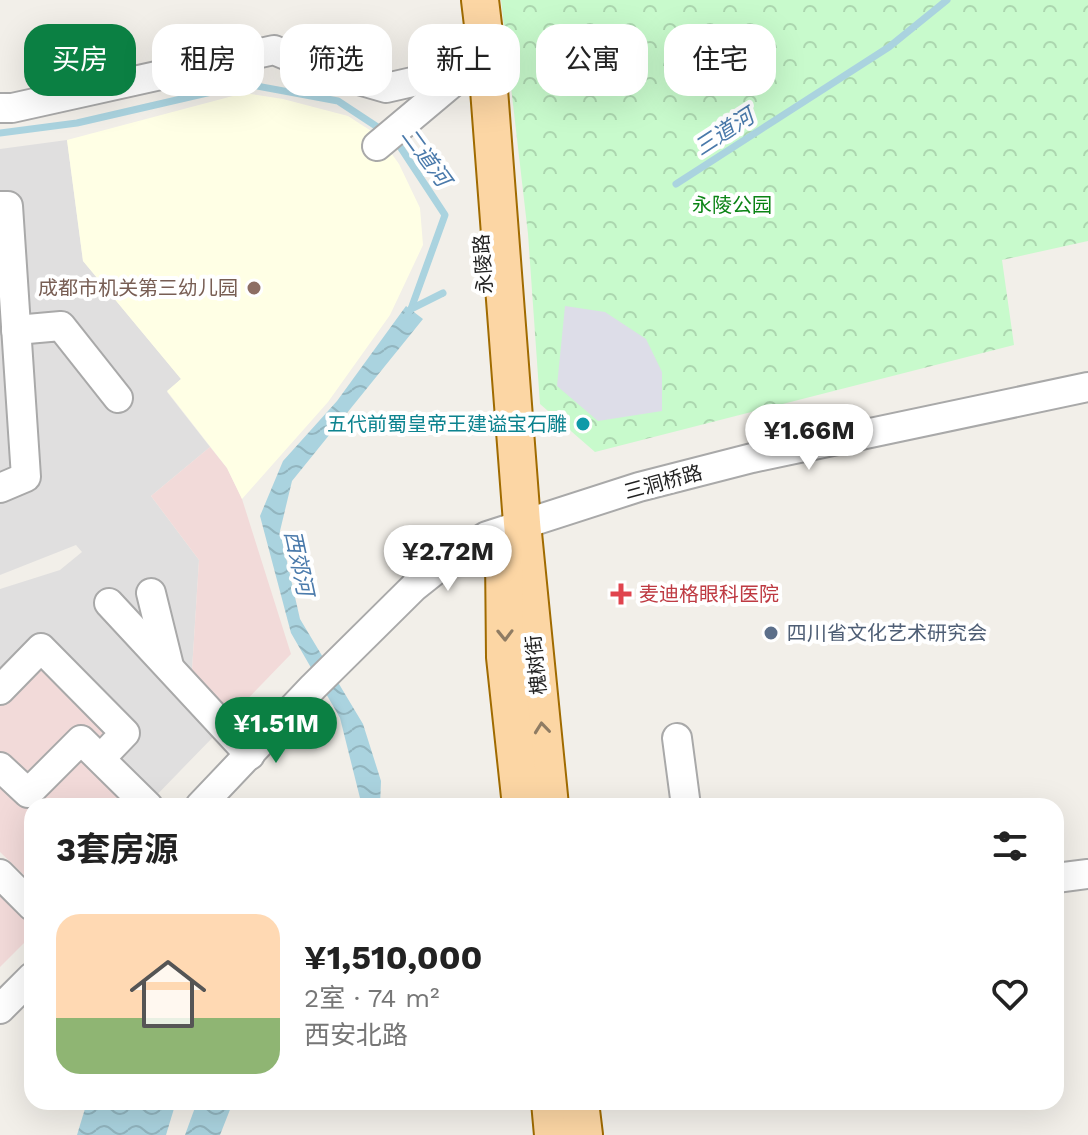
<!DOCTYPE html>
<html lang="zh">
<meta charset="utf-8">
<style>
body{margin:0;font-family:"Work Sans","Noto Sans SC",sans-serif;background:#f6f6f6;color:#222;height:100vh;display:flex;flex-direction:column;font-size:30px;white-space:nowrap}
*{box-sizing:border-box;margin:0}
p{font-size:26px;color:#767676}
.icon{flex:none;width:44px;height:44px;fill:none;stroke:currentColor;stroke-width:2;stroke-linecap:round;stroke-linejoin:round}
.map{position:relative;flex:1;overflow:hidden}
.sheet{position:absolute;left:24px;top:798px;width:1040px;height:312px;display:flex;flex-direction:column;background:#fff;border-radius:24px;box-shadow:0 8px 32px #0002}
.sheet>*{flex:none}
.banner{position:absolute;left:24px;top:24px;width:1040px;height:72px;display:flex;gap:16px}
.price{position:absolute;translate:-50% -68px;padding:0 18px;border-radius:28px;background:#fff;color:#222;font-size:26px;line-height:52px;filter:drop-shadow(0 2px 4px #0008)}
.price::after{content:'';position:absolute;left:50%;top:48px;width:24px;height:18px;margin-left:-12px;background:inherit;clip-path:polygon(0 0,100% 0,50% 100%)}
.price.active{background:#0b8043;color:#fff}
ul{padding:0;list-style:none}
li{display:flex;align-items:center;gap:24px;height:200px;padding:0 32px}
li span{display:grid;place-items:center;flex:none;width:224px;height:160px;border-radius:24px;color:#555}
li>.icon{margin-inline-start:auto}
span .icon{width:96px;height:96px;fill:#fffc;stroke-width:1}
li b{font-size:34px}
h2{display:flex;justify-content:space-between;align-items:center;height:96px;padding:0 32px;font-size:34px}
.pill{padding:0 28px;border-radius:24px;background:#fff;box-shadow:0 8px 32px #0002;font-size:28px;line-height:72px}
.pill.active{background:#0b8043;color:#fff}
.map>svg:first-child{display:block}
</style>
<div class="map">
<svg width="1088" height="1135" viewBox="0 0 1088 1135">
<defs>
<pattern id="park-crowns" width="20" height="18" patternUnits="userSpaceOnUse" patternTransform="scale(2)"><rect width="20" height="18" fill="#c8facc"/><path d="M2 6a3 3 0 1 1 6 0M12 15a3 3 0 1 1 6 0" fill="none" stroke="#acd6af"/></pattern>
<pattern id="water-waves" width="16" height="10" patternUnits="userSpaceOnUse" patternTransform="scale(2)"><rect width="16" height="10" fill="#aad3df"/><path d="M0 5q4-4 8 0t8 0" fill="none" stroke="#92b5bf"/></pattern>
</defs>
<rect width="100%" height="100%" fill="#f2efe9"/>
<path fill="#e0dfdf" d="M67,140L83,261L181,379L167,392L210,447L151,496L199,560L192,670L228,708L208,730L214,736L147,805L0,690V589L60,570L82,552L76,545L0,575V149Z"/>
<g fill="#f2dad9">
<path d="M210,447L227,468L242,499L291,654L233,714L192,670L199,560L151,496Z"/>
<path d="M41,648L125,733L102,759L146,806H32V877L25,876L0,852V690Z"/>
<path d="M0,887L32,918V935L0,967Z"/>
</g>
<path fill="#ffffe5" d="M244,93L283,99L348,116L379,136L399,164L420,208L423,245L390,315L328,402L242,499L227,468L167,391L181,379L83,261L67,140Z"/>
<path fill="url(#park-crowns)" d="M501,0H1088V241L1002,260L1014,345L595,452L540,404L528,234Z"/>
<path fill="#dddde8" d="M565,306L605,312L646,339L662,372V411L598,421L557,386Z"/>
<g fill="url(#water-waves)">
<path d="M406,306L423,319L292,481L280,531L300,619L363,724L381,781L380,806H362L340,718L291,633L260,516L283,461L337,401Z"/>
<path d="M87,1102H176L166,1135H77Z"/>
<path d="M197,1102H233L220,1135H185Z"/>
</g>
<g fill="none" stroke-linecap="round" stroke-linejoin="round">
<g stroke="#aad3df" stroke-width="7">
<path d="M0,133L77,123L246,84L338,101L385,132"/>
<path d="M395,139L445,215L411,309L406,317"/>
<path d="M676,184L889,47L947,0"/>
<path d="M411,309L443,293"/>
</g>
<defs>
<g id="minor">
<path d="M0,108H12L274,50L317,68L386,88L487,65"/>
<path d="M377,146L464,73"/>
<path d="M0,206H8L26,477L0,488"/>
<path d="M16,330L61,326L118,398"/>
<path d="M151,593L169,666"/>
<path d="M109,603L250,755"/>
<path d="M0,690L41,648L125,733L101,758"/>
<path d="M677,738L686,806"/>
<path d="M0,767L28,793L81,740L148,806"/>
<path d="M200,806L313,687L414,587L448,560L487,536L639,487L752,458L1088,387"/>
<path d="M0,874L32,906"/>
<path d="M1056,878L1088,874"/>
<path d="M0,1009L32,977"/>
</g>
<g id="major">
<path d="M480,0L486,50L522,523L550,806"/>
<path d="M504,556L505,657L521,806"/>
<path d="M550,1102L553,1135"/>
<path d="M580,1102L584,1135"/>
</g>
</defs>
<use href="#minor" stroke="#a9a9a9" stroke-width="32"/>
<use href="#major" stroke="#a06b00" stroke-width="40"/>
<use href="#minor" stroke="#fff" stroke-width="28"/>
<use href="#major" stroke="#fcd6a4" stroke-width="36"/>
</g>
<defs><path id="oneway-chevron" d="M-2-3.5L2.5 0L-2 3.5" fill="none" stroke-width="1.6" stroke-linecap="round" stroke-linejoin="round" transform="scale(2)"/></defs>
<g stroke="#8f7c63">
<use href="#oneway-chevron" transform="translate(505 635) rotate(89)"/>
<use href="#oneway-chevron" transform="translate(542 728) rotate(-96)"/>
</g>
<circle fill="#8d6e63" stroke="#fff" stroke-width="3" cx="254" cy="288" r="8"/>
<circle fill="#0f9aa8" stroke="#fff" stroke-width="3" cx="583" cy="424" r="8"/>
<path fill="#e0444e" stroke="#fff" stroke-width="3" d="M617 582h8v8h8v8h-8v8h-8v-8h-8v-8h8z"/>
<circle fill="#5c6f8a" stroke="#fff" stroke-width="3" cx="771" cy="633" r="8"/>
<g text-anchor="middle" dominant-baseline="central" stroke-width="8" stroke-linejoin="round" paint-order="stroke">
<g font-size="20" fill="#0c8416" stroke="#fff">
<text x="732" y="205">永陵公园</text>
</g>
<g font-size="20" fill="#222" stroke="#fff">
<text transform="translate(483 264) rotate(-94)">永陵路</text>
<text transform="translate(663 482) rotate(-15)">三洞桥路</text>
<text transform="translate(536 665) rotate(-96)">槐树街</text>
</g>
<g font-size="20" fill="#785e54" stroke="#fff" text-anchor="end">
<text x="238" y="288">成都市机关第三幼儿园</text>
</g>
<g font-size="20" fill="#0d838f" stroke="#fff" text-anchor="end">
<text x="567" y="424">五代前蜀皇帝王建谥宝石雕</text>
</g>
<g font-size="20" fill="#be3a42" stroke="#fff" text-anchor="start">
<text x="639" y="594">麦迪格眼科医院</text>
</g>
<g font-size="20" fill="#4e5e75" stroke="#fff" text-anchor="start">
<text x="787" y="633">四川省文化艺术研究会</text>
</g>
<g font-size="22" font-style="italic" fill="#4a7aab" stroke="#fff">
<text transform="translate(724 132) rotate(-33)">三道河</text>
<text transform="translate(426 157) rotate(54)">二道河</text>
<text transform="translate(299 563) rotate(78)">西郊河</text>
</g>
</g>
</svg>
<b class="price" style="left:809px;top:472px">¥1.66M</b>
<b class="price" style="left:448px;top:593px">¥2.72M</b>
<b class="price active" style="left:276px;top:765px">¥1.51M</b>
<div class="banner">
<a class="pill active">买房</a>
<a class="pill">租房</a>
<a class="pill">筛选</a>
<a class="pill">新上</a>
<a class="pill">公寓</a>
<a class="pill">住宅</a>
</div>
<section class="sheet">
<h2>3套房源<svg class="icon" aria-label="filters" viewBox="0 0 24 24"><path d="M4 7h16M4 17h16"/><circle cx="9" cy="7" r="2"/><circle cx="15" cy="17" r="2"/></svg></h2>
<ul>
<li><span style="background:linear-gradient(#ffd9b3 65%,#8fb573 0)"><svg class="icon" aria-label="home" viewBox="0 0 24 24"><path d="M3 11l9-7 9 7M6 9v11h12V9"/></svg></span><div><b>¥1,510,000</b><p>2室 · 74 m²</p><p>西安北路</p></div><svg class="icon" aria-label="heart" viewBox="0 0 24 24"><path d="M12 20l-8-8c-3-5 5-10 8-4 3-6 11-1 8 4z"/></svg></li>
</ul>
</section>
</div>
